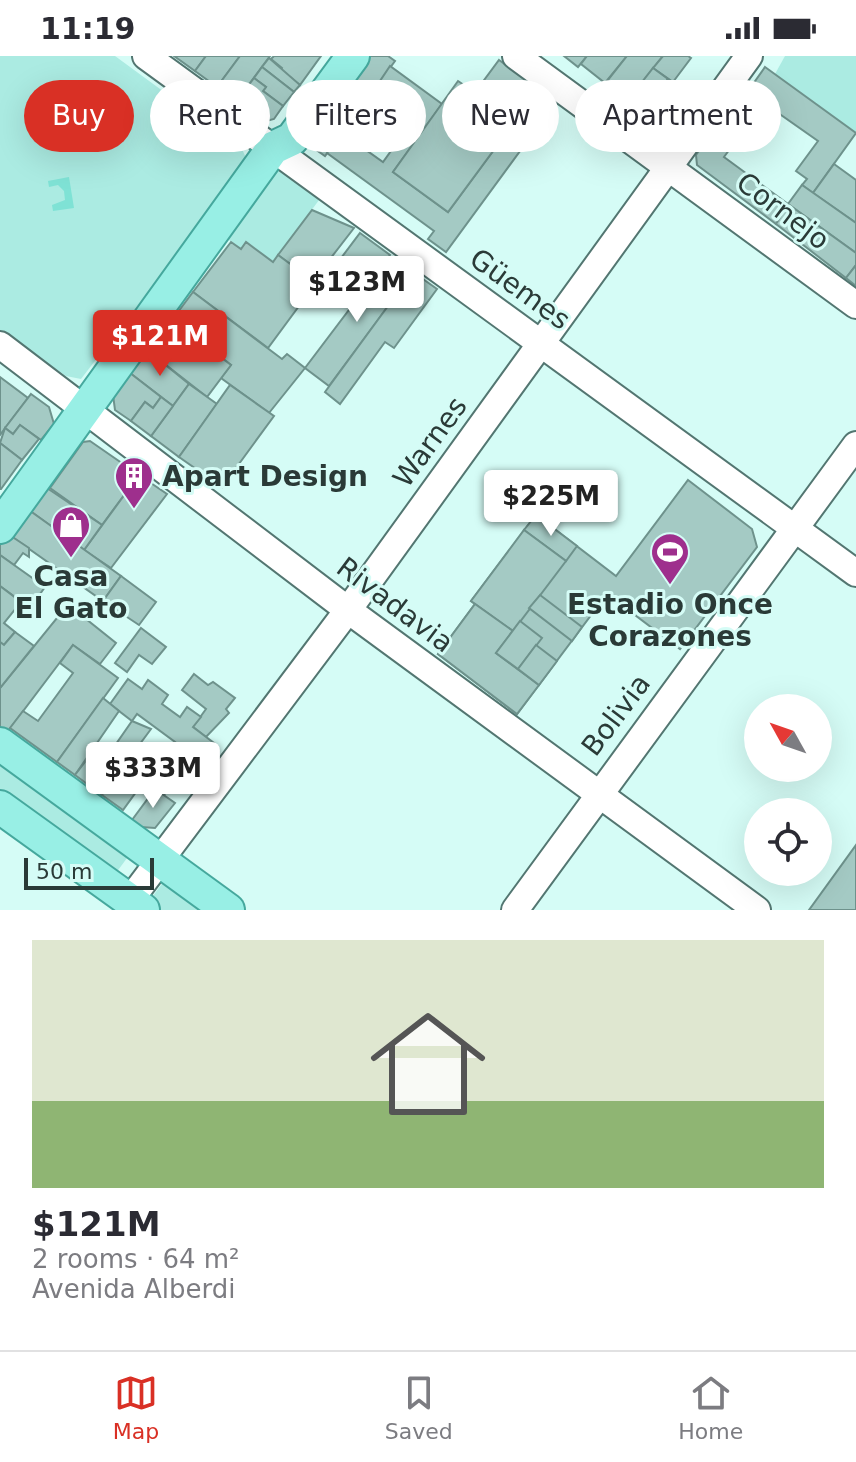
<!DOCTYPE html>
<meta charset="utf-8">
<style>
body{margin:0;font-family:"DejaVu Sans",sans-serif;background:#f2f2f3;color:#2b2b33;height:100vh;display:flex;flex-direction:column;font-size:30px;white-space:nowrap}
*{box-sizing:border-box;margin:0}
p{font-size:26px;color:#7c7c81}
.icon{flex:none;width:44px;height:44px;fill:none;stroke:currentColor;stroke-width:2;stroke-linecap:round;stroke-linejoin:round}
.map{position:relative;height:854px;overflow:hidden}
.sheet{display:flex;flex-direction:column;background:#fff;flex:1}
.sheet>*{flex:none}
.top-card{position:absolute;left:24px;top:24px;width:808px;height:72px;display:flex;gap:16px}
.needle{width:52px;rotate:310deg}
.controls{position:absolute;left:744px;top:638px;display:grid;gap:16px}
.controls a{display:grid;place-items:center;width:88px;height:88px;border-radius:50%;background:#fff;box-shadow:0 8px 32px #0002;font-size:40px}
.scale{position:absolute;left:24px;bottom:20px;width:130px;box-sizing:border-box;padding-left:8px;border:4px solid #2a3a37;border-top:0;font-size:22px;line-height:28px;white-space:nowrap;color:#2a3a37;-webkit-text-stroke:6px #d5fcf6;paint-order:stroke}
.price{position:absolute;translate:-50% -68px;padding:0 18px;border-radius:8px;background:#fff;color:#222;font-size:26px;line-height:52px;filter:drop-shadow(0 2px 4px #0008)}
.price::after{content:'';position:absolute;left:50%;top:48px;width:24px;height:18px;margin-left:-12px;background:inherit;clip-path:polygon(0 0,100% 0,50% 100%)}
.price.on{background:#d93025;color:#fff}
ul{padding:0;list-style:none}
li{display:grid;align-content:center;gap:16px;height:424px;padding:0 32px}
li span{display:grid;place-items:center;height:248px;border-radius:0px;color:#555}
li>.icon{margin-inline-start:auto}
span .icon{width:144px;height:144px;fill:#fffc;stroke-width:1}
li b{font-size:34px}
.chip{padding:0 28px;border-radius:36px;background:#fff;box-shadow:0 8px 32px #0002;font-size:28px;line-height:72px}
.chip.on{background:#d93025;color:#fff}
.status{display:flex;justify-content:space-between;align-items:center;height:56px;padding:0 40px;background:#fff;direction:ltr}
.status svg{height:22px;fill:currentColor}
.tabs{display:flex;justify-content:space-around;align-items:center;height:112px;border-top:2px solid #e1e1e2;background:#fff;font-size:22px;color:#7c7c81}
.tabs a{display:grid;justify-items:center;gap:4px}
.tabs .on{color:#d93025}
.map>svg:first-child{display:block}
</style>
<div class="status"><b>11:19</b><svg viewBox="0 0 49 12"><path d="M0 12V9h3v3zM5 12V6h3v6zM10 12V3h3v9zM15 12V0h3v12zM26 1h20v11H26zM47 4h2v5h-2z"/></svg></div>
<div class="map">
<svg width="856" height="854" viewBox="0 0 856 854">
<rect width="100%" height="100%" fill="#d5fcf6"/>
<g fill="#abebe2">
<path d="M0,0H115L242,93L246,102L244,111L81,323L66,320L0,274Z"/>
<path d="M785,0H856V77L775,18Z"/>
<path d="M274,108L325,136L273,206L247,186L241,193L221,178Z"/>
<path d="M0,702L130,798L113,821L0,738Z"/>
<path d="M164,825L204,854H156L147,848Z"/>
</g>
<path fill="#7fe2d5" d="M69,121L74,152L53,155L52,149L65,144L64,135L58,129L49,131L48,125Z"/>
<g fill="#a4cac4" stroke="#6e928c" stroke-width="2">
<path d="M174,0H206L195,15Z"/>
<path d="M206,0H240L217,31L195,15Z"/>
<path d="M240,0H270L236,46L217,31Z"/>
<path d="M274,0H321L300,29L281,14L282,12L271,3Z"/>
<path d="M362,0H388L395,5L325,100L301,83Z"/>
<path d="M564,0H587L578,11Z"/>
<path d="M587,0H627L605,27L581,8Z"/>
<path d="M627,0H663L619,56L597,38Z"/>
<path d="M663,0H688L691,2L673,26L653,12Z"/>
<path d="M269,2L300,29L294,36L262,11Z"/>
<path d="M499,4L556,46L446,196L428,183L434,175L327,97L342,77L383,106L416,60L376,31L390,10L442,48L393,116L448,156L516,64L476,35Z"/>
<path d="M262,11L294,36L283,50L263,35L266,31L254,22Z"/>
<path d="M765,11L856,77L813,137L802,129L807,123L796,115L818,85L764,47L769,40L753,28Z"/>
<path d="M653,12L668,23L644,56L628,44Z"/>
<path d="M254,22L266,31L263,35L283,50L274,63L263,66L236,46Z"/>
<path d="M668,23L688,37L663,71L644,56Z"/>
<path d="M458,25L516,64L448,156L393,116Z"/>
<path d="M749,25L769,40L724,101L788,148L776,168L697,109L696,99Z"/>
<path d="M317,72L329,81L319,95L307,86Z"/>
<path d="M834,108L856,124V167L813,137Z"/>
<path d="M802,129L856,167V197L788,148Z"/>
<path d="M788,148L856,197V209L846,222L776,168Z"/>
<path d="M312,154L354,172L313,225L278,199Z"/>
<path d="M360,177L390,199L360,239L329,218Z"/>
<path d="M231,186L241,193L246,186L273,206L278,199L316,227L268,292L193,236Z"/>
<path d="M386,205L409,222L329,330L305,312Z"/>
<path d="M856,209V230L846,222Z"/>
<path d="M413,216L437,233L394,292L385,286L340,348L325,336Z"/>
<path d="M193,236L282,303L287,298L305,312L269,357L221,322L231,309L172,264Z"/>
<path d="M165,259L231,309L207,341L143,291Z"/>
<path d="M147,294L189,328L173,350L130,317Z"/>
<path d="M130,317L161,341L153,352L145,346L131,365L115,354L113,339Z"/>
<path d="M0,321L28,342L0,379Z"/>
<path d="M189,328L217,348L179,401L151,380Z"/>
<path d="M230,329L274,360L222,431L179,401Z"/>
<path d="M31,338L49,351L54,368L41,384L20,369L13,378L5,372Z"/>
<path d="M161,341L173,350L151,380L131,365L145,346L153,352Z"/>
<path d="M20,369L39,383L22,404L0,387L5,372L13,378Z"/>
<path d="M90,385L139,419L102,469L50,432L83,386Z"/>
<path d="M0,387L22,404L1,433H0Z"/>
<path d="M139,419L167,438L111,512L84,494Z"/>
<path d="M688,424L752,473L757,491L680,593L607,538L517,658L438,598L475,548L471,545L536,459L616,520Z"/>
<path d="M41,428L102,469L84,494L26,452Z"/>
<path d="M26,452L121,520L103,545L8,478Z"/>
<path d="M536,459L577,490L566,505L524,474Z"/>
<path d="M524,474L566,505L513,575L471,545Z"/>
<path d="M8,478L29,492V501L23,497L14,509L0,499V488Z"/>
<path d="M0,499L45,531L30,552L0,530Z"/>
<path d="M121,520L156,546L139,569L103,545Z"/>
<path d="M0,530L21,546L4,567L15,576L4,589L0,586Z"/>
<path d="M540,539L582,571L572,585L529,552Z"/>
<path d="M475,548L513,575L496,597L539,629L517,658L438,598Z"/>
<path d="M61,557L81,559L116,587L100,608L73,589L5,679L0,675V632Z"/>
<path d="M520,565L542,582L518,613L496,597Z"/>
<path d="M141,572L166,591L152,608L139,599L127,616L115,607Z"/>
<path d="M15,576L34,590L0,632V586L4,589Z"/>
<path d="M73,589L118,622L57,706L10,672L23,655L38,665L73,617L60,607Z"/>
<path d="M536,589L557,605L539,629L518,613Z"/>
<path d="M194,618L208,629L213,626L235,642L226,653L229,657L206,681L193,671L206,653L182,634Z"/>
<path d="M128,623L142,633L148,624L168,639L162,648L180,661L187,651L201,661L193,671L214,687L196,711L170,692L175,686L137,658L132,665L110,648Z"/>
<path d="M103,642L119,655L75,719L57,706Z"/>
<path d="M132,665L151,673L102,739L75,719L88,702L100,711Z"/>
<path d="M139,688L160,703L123,754L102,739Z"/>
<path d="M177,697L196,711L184,733L173,725L164,739L155,733Z"/>
<path d="M155,733L175,747L155,772L141,771L132,764Z"/>
<path d="M856,789V854H809Z"/>
</g>
<g fill="none" stroke-linecap="round" stroke-linejoin="round">
<defs>
<g id="minor">
<path d="M146,0L856,517"/>
<path d="M516,0L856,249"/>
<path d="M0,289L348,554L757,854"/>
<path d="M130,844L348,554L749,0"/>
<path d="M515,854L856,389"/>
</g>
<g id="major">
<path d="M0,471L273,92L292,83L353,0"/>
<path d="M0,688L228,854"/>
<path d="M0,751L143,854"/>
</g>
</defs>
<use href="#minor" stroke="#537671" stroke-width="30"/>
<use href="#major" stroke="#45a89d" stroke-width="36"/>
<use href="#minor" stroke="#fff" stroke-width="26"/>
<use href="#major" stroke="#98efe5" stroke-width="32"/>
</g>
<defs>
<symbol id="building-pin" viewBox="-11 -11 22 30"><path d="M0 17L-7.5 6A9.5 9.5 0 1 1 7.5 6Z" fill="#9e2f8d" stroke="#d5fcf6"/><path d="M-4-6H4V6H1V3H-1V6H-4ZM-2.5-4.3h1.7v1.8h-1.7ZM.8-4.3h1.7v1.8H.8ZM-2.5-1h1.7V.8h-1.7ZM.8-1h1.7V.8H.8Z" fill="#fff"/></symbol>
<symbol id="shop-pin" viewBox="-11 -11 22 30"><path d="M0 17L-7.5 6A9.5 9.5 0 1 1 7.5 6Z" fill="#9e2f8d" stroke="#d5fcf6"/><path d="M-5-2.5h2.3a2.7 3.5 0 0 1 5.4 0H5L5.5 6h-11ZM-1.5-2.5h3a1.5 2.3 0 0 0-3 0Z" fill="#fff"/></symbol>
<symbol id="stadium-pin" viewBox="-11 -11 22 30"><path d="M0 17L-7.5 6A9.5 9.5 0 1 1 7.5 6Z" fill="#9e2f8d" stroke="#d5fcf6"/><path d="M0-5a6.5 5 0 1 0 0 10a6.5 5 0 1 0 0-10ZM-3.5-1.8h7v3.6h-7Z" fill="#fff"/></symbol>
</defs>
<g fill-rule="evenodd">
<use href="#building-pin" x="112" y="398" width="44" height="60"/>
<use href="#shop-pin" x="49" y="447" width="44" height="60"/>
<use href="#stadium-pin" x="648" y="474" width="44" height="60"/>
</g>
<g text-anchor="middle" dominant-baseline="central" stroke-width="6" stroke-linejoin="round" paint-order="stroke">
<g font-size="28" fill="#2a3a37" stroke="#d5fcf6">
<text transform="translate(783 155) rotate(37)">Cornejo</text>
<text transform="translate(520 233) rotate(36)">Güemes</text>
<text transform="translate(430 386) rotate(-54)">Warnes</text>
<text transform="translate(395 549) rotate(37)">Rivadavia</text>
<text transform="translate(616 659) rotate(-53)">Bolivia</text>
</g>
<g font-size="28" font-weight="bold" fill="#2a3a37" stroke="#d5fcf6">
<text x="162" y="420" text-anchor="start">Apart Design</text>
<text x="71" y="520">Casa<tspan x="71" dy="32">El Gato</tspan></text>
<text x="670" y="548">Estadio Once<tspan x="670" dy="32">Corazones</tspan></text>
</g>
</g>
</svg>
<div class="controls">
<a><svg class="needle" viewBox="-14 -14 28 28"><path d="M0-13l5 13h-10z" fill="#e53935"/><path d="M0 13l5-13h-10z" fill="#7c7c81"/></svg></a>
<a><svg class="icon" aria-label="locate" viewBox="0 0 24 24"><circle cx="12" cy="12" r="6"/><path d="M12 2v4M12 18v4M2 12h4M18 12h4"/></svg></a>
</div>
<div class="scale">50 m</div>
<b class="price" style="left:357px;top:268px">$123M</b>
<b class="price on" style="left:160px;top:322px">$121M</b>
<b class="price" style="left:551px;top:482px">$225M</b>
<b class="price" style="left:153px;top:754px">$333M</b>
<div class="top-card">
<a class="chip on">Buy</a>
<a class="chip">Rent</a>
<a class="chip">Filters</a>
<a class="chip">New</a>
<a class="chip">Apartment</a>
</div>
</div>
<section class="sheet">
<ul>
<li><span style="background:linear-gradient(#dfe7d0 65%,#8fb573 0)"><svg class="icon" aria-label="home" viewBox="0 0 24 24"><path d="M3 11l9-7 9 7M6 9v11h12V9"/></svg></span><div><b>$121M</b><p>2 rooms · 64 m²</p><p>Avenida Alberdi</p></div></li>
</ul>
</section>
<nav class="tabs">
<a class="on"><svg class="icon" aria-label="map" viewBox="0 0 24 24"><path d="M3 6l6-2 6 2 6-2v14l-6 2-6-2-6 2zM9 4v14M15 6v14"/></svg>Map</a>
<a><svg class="icon" aria-label="saved" viewBox="0 0 24 24"><path d="M7 4h10v16l-5-4-5 4z"/></svg>Saved</a>
<a><svg class="icon" aria-label="home" viewBox="0 0 24 24"><path d="M3 11l9-7 9 7M6 9v11h12V9"/></svg>Home</a>
</nav>
